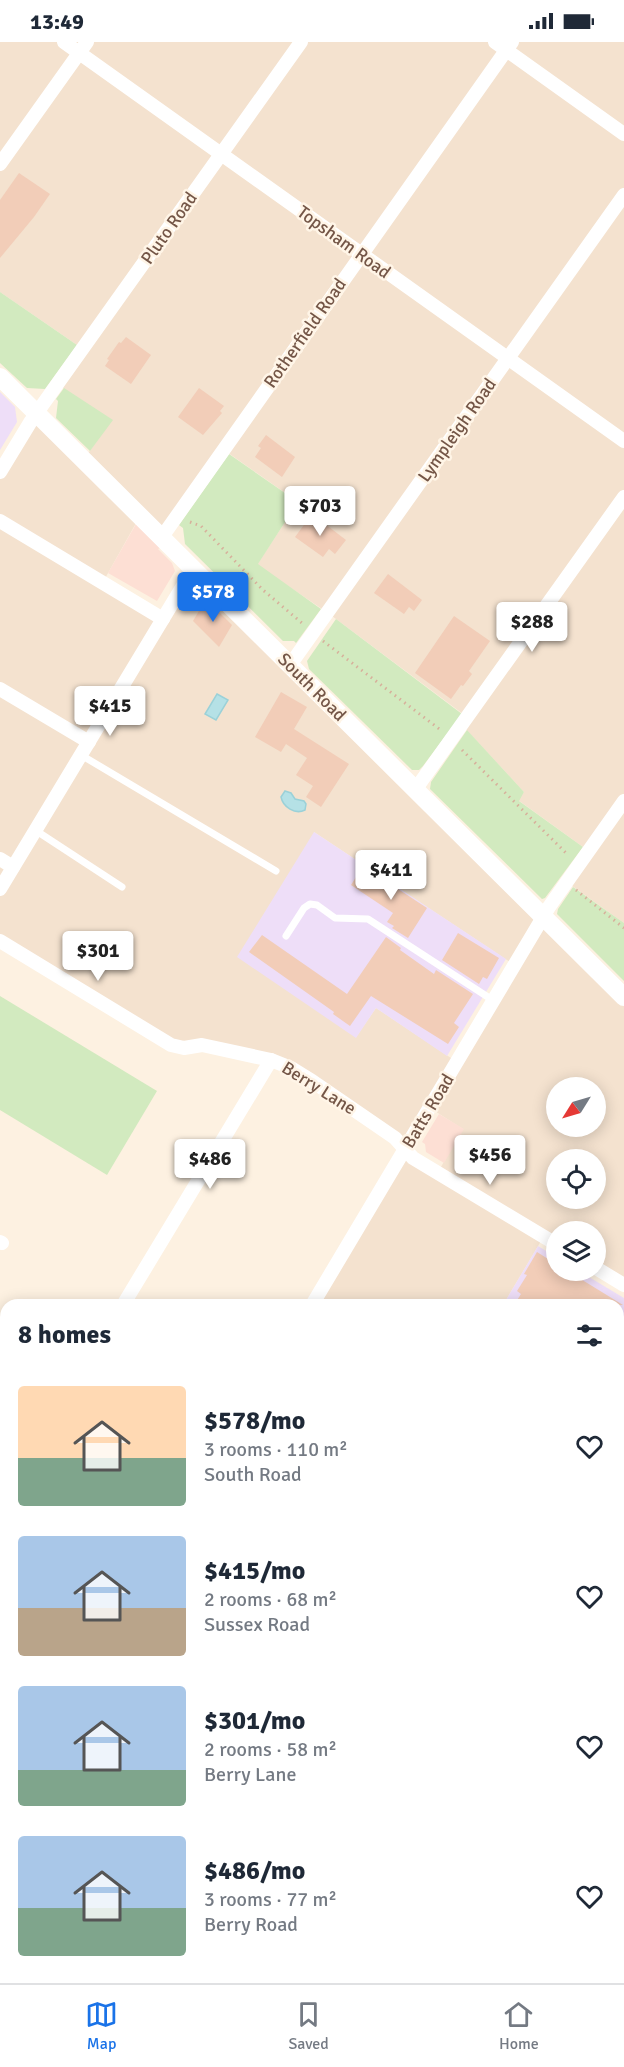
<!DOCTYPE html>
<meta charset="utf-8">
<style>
body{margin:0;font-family:Signika,sans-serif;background:#f2f2f3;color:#1f2937;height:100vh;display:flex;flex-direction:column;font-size:22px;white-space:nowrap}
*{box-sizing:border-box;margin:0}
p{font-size:20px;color:#747a83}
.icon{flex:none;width:33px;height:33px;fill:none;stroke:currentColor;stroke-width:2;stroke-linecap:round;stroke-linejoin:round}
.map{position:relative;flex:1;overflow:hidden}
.details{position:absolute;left:0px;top:1257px;width:624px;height:684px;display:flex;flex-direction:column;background:#fff;border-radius:18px 18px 0 0;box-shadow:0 3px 15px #0003}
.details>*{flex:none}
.needle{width:39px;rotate:233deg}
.fabs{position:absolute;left:546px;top:1035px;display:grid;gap:12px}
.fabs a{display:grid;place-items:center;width:60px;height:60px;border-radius:50%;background:#fff;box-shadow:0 3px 15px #0003;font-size:30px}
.price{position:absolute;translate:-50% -51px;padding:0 14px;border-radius:6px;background:#fff;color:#222;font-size:20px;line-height:39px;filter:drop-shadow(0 2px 3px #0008)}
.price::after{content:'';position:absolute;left:50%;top:36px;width:18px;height:14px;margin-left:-9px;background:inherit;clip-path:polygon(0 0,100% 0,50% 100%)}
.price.selected{background:#1a73e8;color:#fff}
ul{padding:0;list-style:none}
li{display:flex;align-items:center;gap:18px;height:150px;padding:0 18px}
li span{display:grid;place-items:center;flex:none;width:168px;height:120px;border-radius:6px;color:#555}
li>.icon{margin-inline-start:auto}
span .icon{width:72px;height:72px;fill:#fffc;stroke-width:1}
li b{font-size:26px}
h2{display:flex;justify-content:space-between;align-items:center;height:72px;padding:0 18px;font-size:26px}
.status{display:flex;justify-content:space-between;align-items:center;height:42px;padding:0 30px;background:#fff;direction:ltr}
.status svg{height:16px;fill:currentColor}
.dock{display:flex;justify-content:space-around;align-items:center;height:84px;border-top:2px solid #e0e1e3;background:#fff;font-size:16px;color:#747a83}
.dock a{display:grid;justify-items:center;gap:3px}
.dock .selected{color:#1a73e8}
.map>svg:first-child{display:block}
</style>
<div class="status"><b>13:49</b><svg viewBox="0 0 49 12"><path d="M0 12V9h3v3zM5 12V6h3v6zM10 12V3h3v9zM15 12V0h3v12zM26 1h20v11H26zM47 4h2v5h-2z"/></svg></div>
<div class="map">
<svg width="624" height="1941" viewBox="0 0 624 1941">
<rect width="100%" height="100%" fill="#fdf1e1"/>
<path fill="#f4e2cf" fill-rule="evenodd" d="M0,0H624V881L568,841L590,810L518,758L524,750L462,683L467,675L328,571L257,523L298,460L224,408L163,495L140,474L103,540L163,577L194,527L624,954V1242L596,1225V1190H556V1201L544,1194L503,1263H313L406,1106L438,1130L463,1087L430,1066L406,1106L291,1025L184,1005L0,899V430L32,379L84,417L112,378L58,343L83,307L0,250ZM314,790L516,924L457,1020L376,966L356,995ZM556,1046H596V1084H556ZM556,1118H596V1156H556Z"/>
<g fill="#fddfd4">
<path d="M136,482L160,506L158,507L172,521L175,529L157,559L108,531Z"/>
<path d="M439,1072L464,1087L444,1121L426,1110L425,1102L422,1100Z"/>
<path d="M6,1589V1618L0,1615V1598Z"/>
<path d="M621,1822L624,1824V1896L618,1892V1826Z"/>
</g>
<g fill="#eedef8">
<path d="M0,350L15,365L17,380L0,408Z"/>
<path d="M314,790L506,917L447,1014L376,966L356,996L237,915Z"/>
<path d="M538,1204L556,1215V1228L579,1229L624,1256V1433L618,1430V1263H503Z"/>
<path d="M618,1459L624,1463V1638L618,1635Z"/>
</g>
<g fill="#d2eabf">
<path d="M0,250L77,303L45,347L27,346L0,321Z"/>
<path d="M64,346L113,378L90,409L56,376L58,359L56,357Z"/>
<path d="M229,412L298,460L258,522L321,567L296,601L294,599H283L185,502L183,486L179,483Z"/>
<path d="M336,577L462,672L423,724L419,728H412L309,627L307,619Z"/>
<path d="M467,688L524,750L519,759L583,805L545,856L542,857L430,747L431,740Z"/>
<path d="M573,845L624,881V939L557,872L558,867Z"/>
<path d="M0,954L157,1049L107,1133L0,1068Z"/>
<path d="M0,1795L6,1798V1935H169L165,1941H0Z"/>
</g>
<g fill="#b5e1e6" stroke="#9bd1d8" stroke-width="1.5">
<path d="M217,652L228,658L216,678L205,672Z"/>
<path d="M285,749L291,751L295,757L304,759L306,762L305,768C295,773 283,765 281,755Z"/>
</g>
<g fill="#f2cdb8">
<path d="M19,131L50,152L34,175L0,216V158Z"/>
<path d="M126,295L151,313L131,342L105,324L109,318L107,317L119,300L121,301Z"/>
<path d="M199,346L224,364L220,369L222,371L203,393L178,375Z"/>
<path d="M266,393L295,415L282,435L255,415L261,406L258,404Z"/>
<path d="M312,472L346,498L335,512L329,507L323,515L295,495Z"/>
<path d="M388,532L422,558L414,569L409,565L404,572L374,551Z"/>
<path d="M206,557L232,583L219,605L193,579Z"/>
<path d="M454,574L490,599L469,629L472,632L463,644L461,643L451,657L415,631Z"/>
<path d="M281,650L307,665L294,687L349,722L321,765L306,755L313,744L296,733L307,716L286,702L281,710L255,695Z"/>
<path d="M363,824L427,866L408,896L392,886L394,884L387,880L393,871L351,843Z"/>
<path d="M458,891L499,916L487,937L483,935L479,942L442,918Z"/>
<path d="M262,893L347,952L386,895L401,906L400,908L434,932L436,928L473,952L454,981L459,985L448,1002L371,954L350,984L333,972L334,970L249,910Z"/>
<path d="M537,1210L556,1222V1228H566L623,1263H514L521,1252L517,1249L527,1233L524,1232Z"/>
</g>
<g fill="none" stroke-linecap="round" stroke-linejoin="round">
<g stroke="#d7b09b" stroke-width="3" stroke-dasharray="1.5 4.5" stroke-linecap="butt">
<path d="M190,480L201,484L263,548L302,581"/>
<path d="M323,599L442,689"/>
<path d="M462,708L566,811V814"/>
<path d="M576,848L624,886"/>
<path d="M0,1827L6,1823"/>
<path d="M0,1831L6,1849"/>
<path d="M35,1935L37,1941"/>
<path d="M139,1941L143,1935"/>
</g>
<g stroke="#fff" stroke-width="7">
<path d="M81,713L276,829"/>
<path d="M35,788L122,845"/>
<path d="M286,894L304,866L310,862L317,863L335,876L368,877L494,959"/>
<path d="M618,1358L624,1362"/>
<path d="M463,1935L472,1941"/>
</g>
<g stroke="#fff" stroke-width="14">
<path d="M64,0L624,399"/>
<path d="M495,0L624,92"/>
<path d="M0,122L87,0"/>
<path d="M0,430L31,379L301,0"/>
<path d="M0,479L163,577"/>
<path d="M162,495L512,0"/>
<path d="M290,623L624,153"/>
<path d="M0,647L89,700"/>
<path d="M415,748L624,455"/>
<path d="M0,817L13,825"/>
<path d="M0,847L193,527"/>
<path d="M0,899L171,1003L184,1006L202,1003L271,1018L291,1026L312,1039L395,1096L413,1116L556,1202"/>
<path d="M0,1200L2,1201"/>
<path d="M596,1226L624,1243"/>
<path d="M123,1263L271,1018"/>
<path d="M312,1263L549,865L624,759"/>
<path d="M618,1444L624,1448"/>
<path d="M0,1468L6,1458"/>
<path d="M618,1649L624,1653"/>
<path d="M0,1717L6,1720"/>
<path d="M0,1774L6,1764"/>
<path d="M363,1935L372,1941"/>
<path d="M305,1941L309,1935"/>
<path d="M455,1941L459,1935"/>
</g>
<g stroke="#fff" stroke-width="18">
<path d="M0,335L624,955"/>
<path d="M0,1500L6,1504"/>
<path d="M618,1911L624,1915"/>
</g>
</g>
<g text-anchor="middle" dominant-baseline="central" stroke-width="5" stroke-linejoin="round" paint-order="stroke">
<g font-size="18" fill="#745647" stroke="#fff5e7">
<text transform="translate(169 186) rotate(-55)">Pluto Road</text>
<text transform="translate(344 200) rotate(36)">Topsham Road</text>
<text transform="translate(305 291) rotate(-55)">Rotherfield Road</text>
<text transform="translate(457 388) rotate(-55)">Lympleigh Road</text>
<text transform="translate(312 645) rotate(45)">South Road</text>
<text transform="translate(319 1046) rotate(32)">Berry Lane</text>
<text transform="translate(428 1069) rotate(-59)">Batts Road</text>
</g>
</g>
</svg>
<div class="fabs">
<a><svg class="needle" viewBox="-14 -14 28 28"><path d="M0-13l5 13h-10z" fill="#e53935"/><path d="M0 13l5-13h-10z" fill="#747a83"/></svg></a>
<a><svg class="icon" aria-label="locate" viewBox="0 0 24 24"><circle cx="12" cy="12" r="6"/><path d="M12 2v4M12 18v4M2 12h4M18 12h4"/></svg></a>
<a><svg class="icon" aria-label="layers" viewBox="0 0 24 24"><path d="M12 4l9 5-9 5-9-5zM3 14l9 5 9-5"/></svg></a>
</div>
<b class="price" style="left:320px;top:495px">$703</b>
<b class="price selected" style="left:213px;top:581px">$578</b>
<b class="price" style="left:532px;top:611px">$288</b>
<b class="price" style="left:110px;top:695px">$415</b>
<b class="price" style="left:391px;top:859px">$411</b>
<b class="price" style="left:98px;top:940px">$301</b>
<b class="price" style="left:490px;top:1144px">$456</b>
<b class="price" style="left:210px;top:1148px">$486</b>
<section class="details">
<h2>8 homes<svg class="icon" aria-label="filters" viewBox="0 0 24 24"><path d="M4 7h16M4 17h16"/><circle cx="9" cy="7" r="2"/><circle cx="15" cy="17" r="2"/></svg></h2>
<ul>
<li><span style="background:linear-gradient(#ffd9b3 60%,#7fa58c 0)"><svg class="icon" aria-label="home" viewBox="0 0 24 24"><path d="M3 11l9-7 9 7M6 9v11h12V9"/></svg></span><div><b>$578/mo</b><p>3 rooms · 110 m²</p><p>South Road</p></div><svg class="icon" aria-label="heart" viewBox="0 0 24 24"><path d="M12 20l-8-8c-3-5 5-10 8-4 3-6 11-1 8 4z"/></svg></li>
<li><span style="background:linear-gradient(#a9c7e8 60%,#b9a48a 0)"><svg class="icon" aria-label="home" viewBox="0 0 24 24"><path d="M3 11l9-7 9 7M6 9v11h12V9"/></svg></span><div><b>$415/mo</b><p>2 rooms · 68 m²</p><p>Sussex Road</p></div><svg class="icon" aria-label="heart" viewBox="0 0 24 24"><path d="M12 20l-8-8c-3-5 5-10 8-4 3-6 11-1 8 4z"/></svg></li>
<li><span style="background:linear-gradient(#a9c7e8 70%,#7fa58c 0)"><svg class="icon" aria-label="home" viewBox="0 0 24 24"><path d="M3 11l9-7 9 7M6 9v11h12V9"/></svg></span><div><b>$301/mo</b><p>2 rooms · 58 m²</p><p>Berry Lane</p></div><svg class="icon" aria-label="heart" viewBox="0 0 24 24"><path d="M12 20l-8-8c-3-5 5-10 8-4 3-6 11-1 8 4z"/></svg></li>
<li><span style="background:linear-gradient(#a9c7e8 60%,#7fa58c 0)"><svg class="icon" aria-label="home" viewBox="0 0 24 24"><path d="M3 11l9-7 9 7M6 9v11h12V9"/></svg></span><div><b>$486/mo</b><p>3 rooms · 77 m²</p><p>Berry Road</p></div><svg class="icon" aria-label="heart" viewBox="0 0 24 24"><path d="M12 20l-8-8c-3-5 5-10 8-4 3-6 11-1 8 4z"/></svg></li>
</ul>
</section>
</div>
<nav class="dock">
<a class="selected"><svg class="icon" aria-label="map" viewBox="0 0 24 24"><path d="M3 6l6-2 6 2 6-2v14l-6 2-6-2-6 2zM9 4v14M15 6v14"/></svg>Map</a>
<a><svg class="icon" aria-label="saved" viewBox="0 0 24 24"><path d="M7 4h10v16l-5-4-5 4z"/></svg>Saved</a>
<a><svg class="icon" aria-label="home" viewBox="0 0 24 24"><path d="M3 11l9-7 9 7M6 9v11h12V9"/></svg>Home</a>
</nav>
